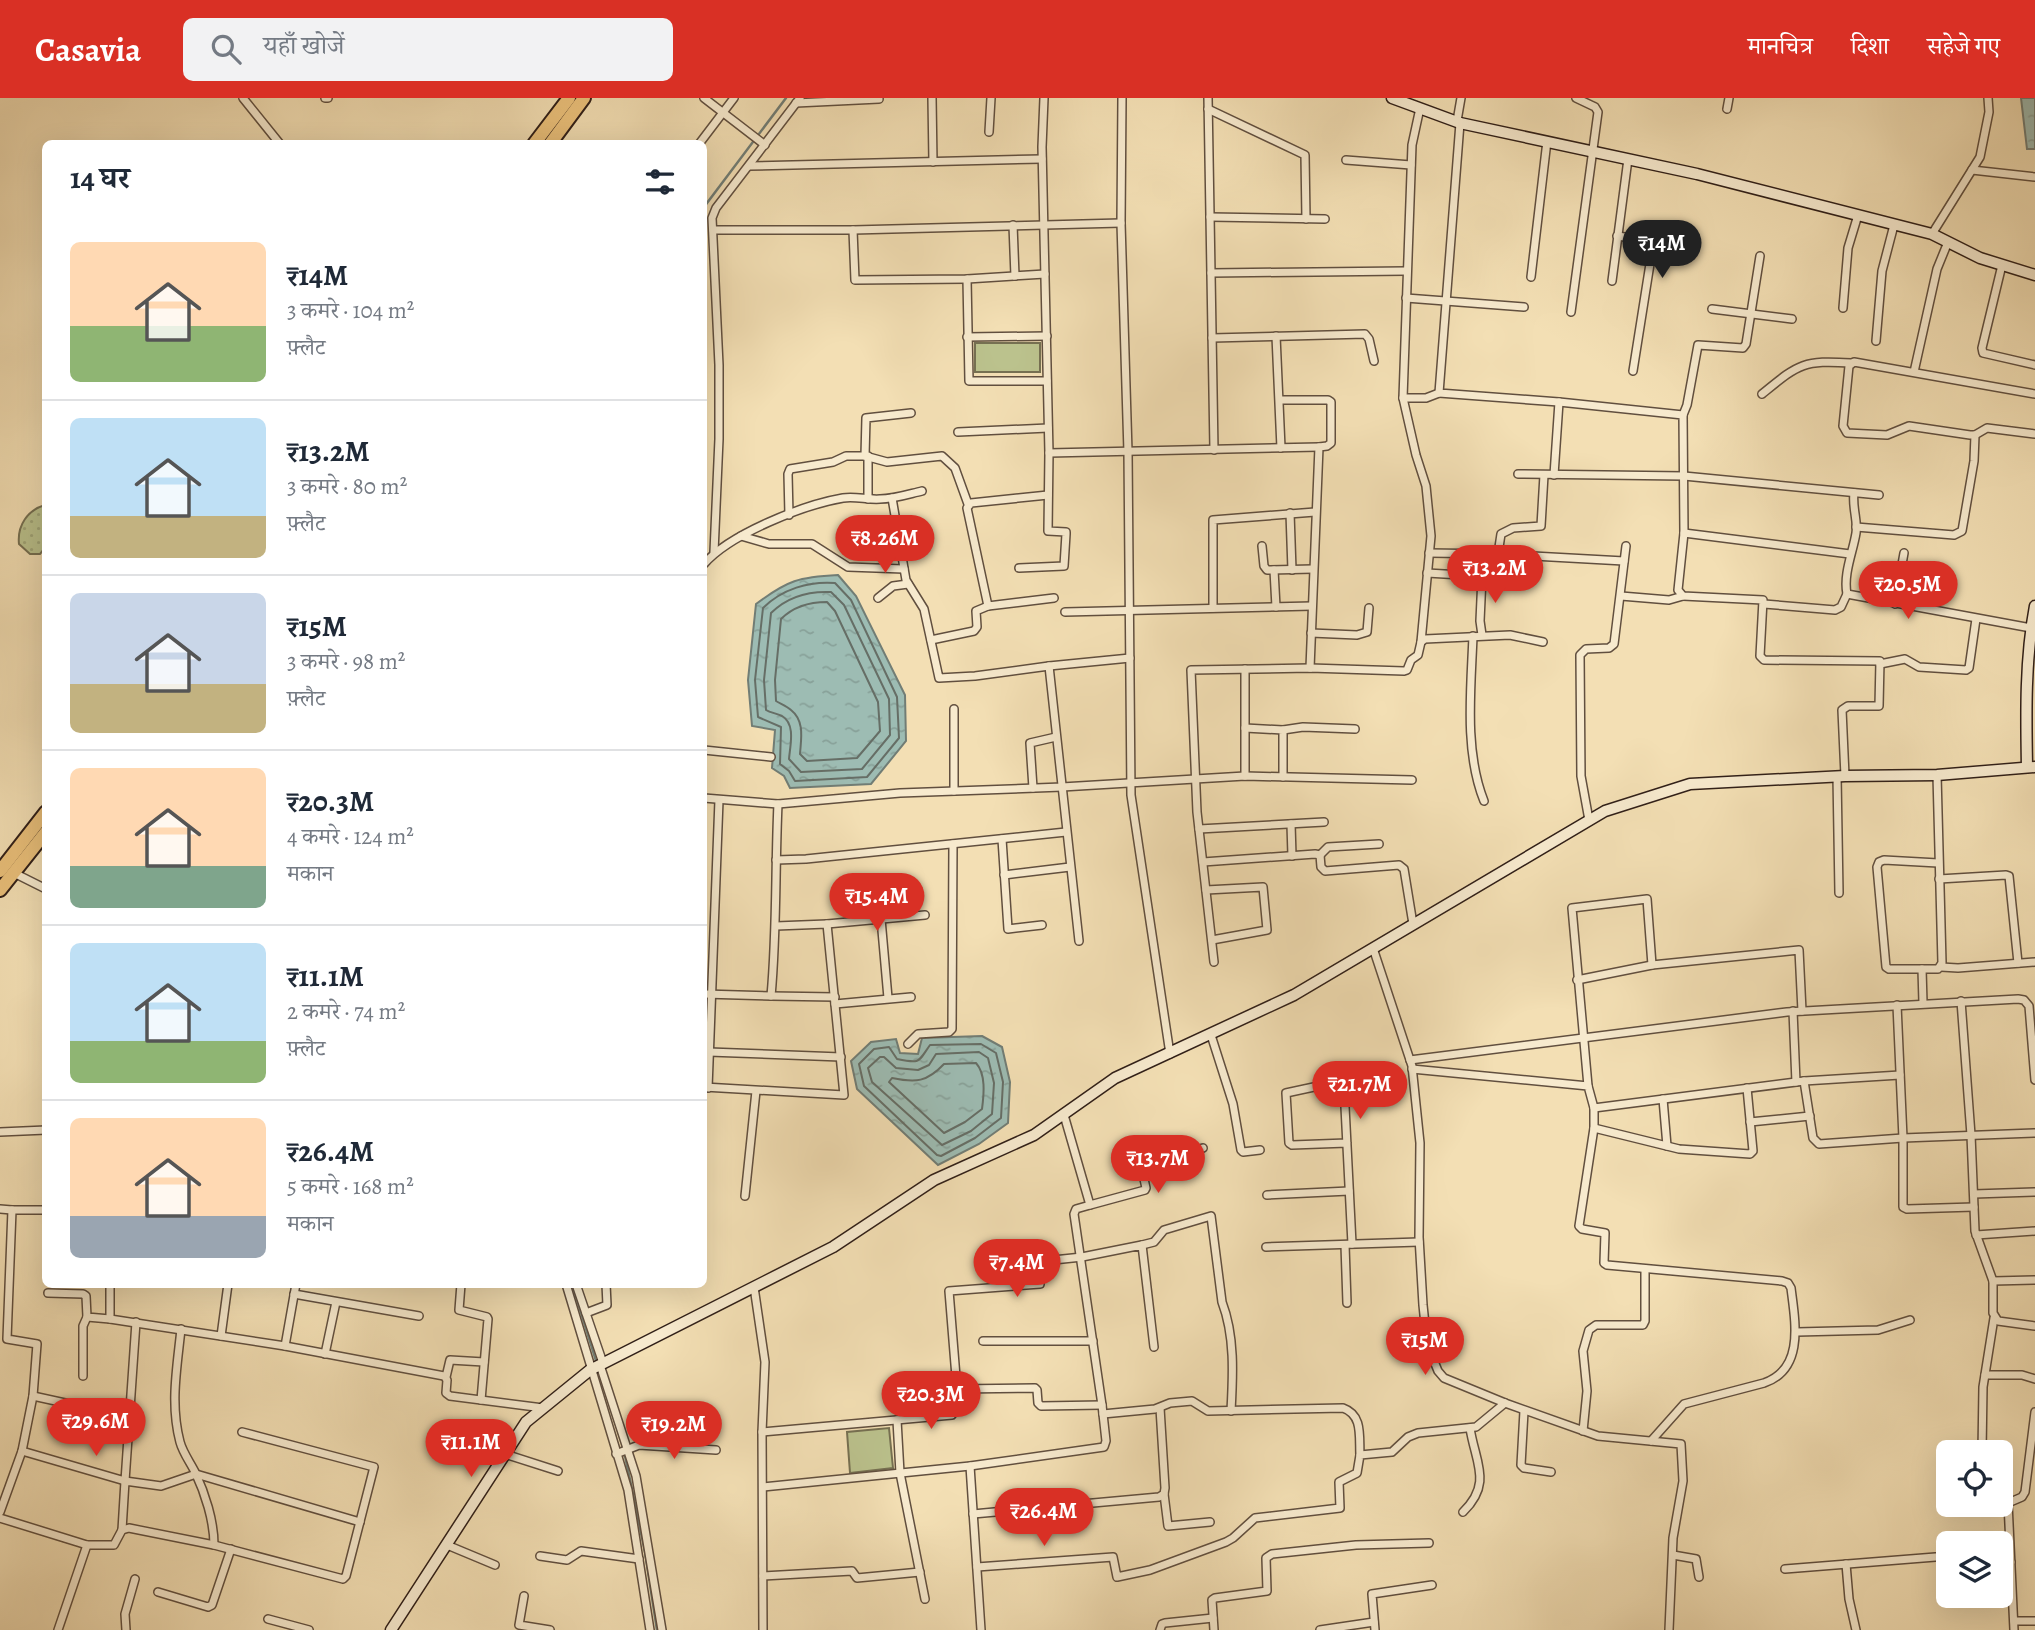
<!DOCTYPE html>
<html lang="hi">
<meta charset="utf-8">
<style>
body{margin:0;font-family:Alegreya,"Noto Serif Devanagari",serif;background:#f2f2f3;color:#1f2937;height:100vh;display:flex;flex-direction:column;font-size:26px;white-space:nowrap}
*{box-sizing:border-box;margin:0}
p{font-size:23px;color:#747a83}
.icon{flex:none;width:38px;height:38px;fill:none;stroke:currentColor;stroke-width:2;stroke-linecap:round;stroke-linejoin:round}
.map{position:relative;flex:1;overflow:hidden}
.side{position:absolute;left:42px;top:42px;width:665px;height:1148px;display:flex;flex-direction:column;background:#fff;border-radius:10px;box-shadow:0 7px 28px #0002}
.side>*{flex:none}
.tools{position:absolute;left:1936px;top:1342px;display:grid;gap:14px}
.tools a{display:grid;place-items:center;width:77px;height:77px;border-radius:10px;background:#fff;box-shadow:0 7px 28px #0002;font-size:35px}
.price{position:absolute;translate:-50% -60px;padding:0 16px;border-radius:24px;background:#d93025;color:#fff;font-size:23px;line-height:46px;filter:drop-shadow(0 2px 4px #0008)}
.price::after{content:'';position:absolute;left:50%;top:42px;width:21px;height:16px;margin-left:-10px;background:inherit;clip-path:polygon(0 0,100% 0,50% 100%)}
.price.current{background:#222;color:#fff}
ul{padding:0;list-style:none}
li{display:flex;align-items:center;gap:21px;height:175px;padding:0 28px}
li+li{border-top:2px solid #e0e1e3}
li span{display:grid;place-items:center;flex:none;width:196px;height:140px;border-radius:10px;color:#555}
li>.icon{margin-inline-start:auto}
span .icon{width:84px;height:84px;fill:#fffc;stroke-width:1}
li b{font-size:30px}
h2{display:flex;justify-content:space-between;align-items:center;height:84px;padding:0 28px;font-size:30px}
header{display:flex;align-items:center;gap:42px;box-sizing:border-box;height:98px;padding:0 35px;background:#d93025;color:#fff}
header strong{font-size:33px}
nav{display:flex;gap:38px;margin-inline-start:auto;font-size:24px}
.search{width:490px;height:63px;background:#f2f2f3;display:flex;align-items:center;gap:18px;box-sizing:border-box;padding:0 24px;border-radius:10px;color:#747a83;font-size:26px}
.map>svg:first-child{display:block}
</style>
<header>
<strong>Casavia</strong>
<div class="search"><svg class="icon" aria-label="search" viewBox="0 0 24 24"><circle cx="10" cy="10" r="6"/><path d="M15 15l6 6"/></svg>यहाँ खोजें</div>
<nav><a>मानचित्र</a><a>दिशा</a><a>सहेजे गए</a></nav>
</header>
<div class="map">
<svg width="2035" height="1532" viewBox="0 0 2035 1532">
<defs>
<pattern id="grass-dots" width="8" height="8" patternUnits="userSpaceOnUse" patternTransform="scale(1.75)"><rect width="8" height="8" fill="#bbc28d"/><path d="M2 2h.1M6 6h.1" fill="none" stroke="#a1a679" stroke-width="1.8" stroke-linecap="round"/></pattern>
<pattern id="water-ripples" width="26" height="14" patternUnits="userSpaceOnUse" patternTransform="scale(1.75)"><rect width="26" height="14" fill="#9dbcb3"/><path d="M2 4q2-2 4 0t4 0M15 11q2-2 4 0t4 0" fill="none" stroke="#88a199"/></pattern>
</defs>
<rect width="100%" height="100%" fill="#f3dfb4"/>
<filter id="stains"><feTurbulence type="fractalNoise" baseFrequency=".00286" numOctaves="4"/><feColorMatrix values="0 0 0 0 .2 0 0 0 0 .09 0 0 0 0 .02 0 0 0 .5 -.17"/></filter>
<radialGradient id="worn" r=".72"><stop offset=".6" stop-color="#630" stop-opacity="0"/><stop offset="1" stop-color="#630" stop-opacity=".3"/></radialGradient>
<path fill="url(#grass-dots)" stroke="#767052" stroke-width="2" d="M45,407V450L40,456H30L19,446C17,427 28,412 45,407Z"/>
<g fill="#bbc28d" stroke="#767052" stroke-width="2">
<rect x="975" y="245" width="65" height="29"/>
<path d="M889,1330L893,1370L850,1375L847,1334Z"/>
</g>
<g fill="url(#water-ripples)" stroke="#717d75" stroke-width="2">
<path d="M2021,0H2035V51H2027Z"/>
<path d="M838,477L856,498L905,597L906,643L871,686L790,690L784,678L772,670L775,632L752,628L748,582L756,506C788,482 799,479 838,477Z"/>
<path d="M982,938L1002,949L1010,984L1008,1025L979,1046L938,1067L857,991L851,963L871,944L896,941L900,955L918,956L922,940Z"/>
</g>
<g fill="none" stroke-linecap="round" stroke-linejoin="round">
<g stroke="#666e66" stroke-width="2">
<path d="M835,485L851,502L897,599L899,640L867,679L795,683L789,673L780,666L781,629L758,619L755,582L763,510C782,491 809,483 835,485Z"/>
<path d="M831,494L844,507L889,601L890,637L862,671L801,674L789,661C790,648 796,626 782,618C776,615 771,615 766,612L764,582L771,515C787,499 809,493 831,494Z"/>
<path d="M827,504L835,513L878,604L880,633L857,660L807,663L800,656C801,641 805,623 791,612C787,608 781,606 776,603L775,582L781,521C793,509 810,504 827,504Z"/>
<path d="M981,946L996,955L1003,984L1001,1020L975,1040L941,1058L937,1057L864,988L859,966L874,951L889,949L897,961C921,966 918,964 930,947Z"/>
<path d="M979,954L988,960L994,985L992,1016L971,1033L942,1047L872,984L868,970L880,959H884L896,970L918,972L929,967L936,956Z"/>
<path d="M976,965C986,976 984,996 982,1011L965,1024L944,1035L889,984L892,980C916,985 927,984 944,966Z"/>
</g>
<g stroke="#717d75" stroke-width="2.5">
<path d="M704,109L786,0"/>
<path d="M572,1186L597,1266"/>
<path d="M624,1353L645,1454L657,1532"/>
</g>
<defs>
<g id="street">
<path d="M243,0L280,46"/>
<path d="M325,0H328"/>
<path d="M704,0L765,47"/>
<path d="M932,0L933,64"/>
<path d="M1122,0L1121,125L1128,354L1131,697L1170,956"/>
<path d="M1208,0L1214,352"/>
<path d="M796,5L879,1"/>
<path d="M1420,10L1412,47L1403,300L1416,357L1426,388L1431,438L1421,544"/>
<path d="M1208,11L1305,57L1306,121"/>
<path d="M1727,11L1729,0"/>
<path d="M1457,23L1461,0"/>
<path d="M1460,25L1439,295L1559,304L1683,317L1684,435L1678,492L1683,498L1763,502L1760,558L1764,562L1880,563L1879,608H1848L1842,612L1845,678"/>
<path d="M989,34L991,0"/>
<path d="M699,46L734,0"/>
<path d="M1346,62L1411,67"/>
<path d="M749,68L1042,61"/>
<path d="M1972,72L2035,79"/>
<path d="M1210,119L1325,121"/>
<path d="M1013,127L1015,178"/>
<path d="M713,132H853L1121,125"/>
<path d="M853,132L855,182L967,181L1045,176"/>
<path d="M1932,136L1980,59L1989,14L1988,0"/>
<path d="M1617,138L1647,142L1653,147L1633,273"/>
<path d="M2002,167L1982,250L1983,255L2035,267"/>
<path d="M1211,175L1406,173"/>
<path d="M1531,179L1547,43"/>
<path d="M967,181L969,283H1047"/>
<path d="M1612,183L1628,61"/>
<path d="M1406,200L1524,209"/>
<path d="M1843,210L1848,150L1858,117"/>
<path d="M1712,211L1792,221"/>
<path d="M1571,214L1598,14L1595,9L1576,0"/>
<path d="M1276,238L1281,350"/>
<path d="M967,239L1047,238"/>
<path d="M1212,240L1365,236L1369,241L1374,263"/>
<path d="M1876,243L1882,173L1894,127"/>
<path d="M1914,274L1937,171L1948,144"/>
<path d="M1762,296C1799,266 1802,262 1851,265"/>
<path d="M2035,296L1854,264L1849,268L1843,328L1847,335L1887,337L1909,328L1970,337H1975L1987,330L2035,336"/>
<path d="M1403,300H1426L1439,295"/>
<path d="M1280,302H1328L1331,304V345L1327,348L1319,349L1310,570"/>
<path d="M1683,317L1687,307L1698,247L1743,250L1746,246L1760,158"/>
<path d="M958,334L1048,330"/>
<path d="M1049,355L1319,349"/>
<path d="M865,358L866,320L911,315"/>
<path d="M1518,376L1684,378L1879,397"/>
<path d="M1554,377L1559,304"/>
<path d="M1854,395C1852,410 1858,422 1856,435C1853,454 1843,476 1847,496L2031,530"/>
<path d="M1048,397L971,405L967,410L988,508L1054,500"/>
<path d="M892,400L906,482L924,511L939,580L975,578L1049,568L1079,843"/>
<path d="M868,401V358"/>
<path d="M1290,415L1292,472"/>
<path d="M789,417L788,376L790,371L833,364L846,358H865L887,364L942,358L955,370L968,406"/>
<path d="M1856,429L1954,437L1962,433L1974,363L1975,337"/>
<path d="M1684,435L1850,456"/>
<path d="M741,438L769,446H812L848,469L904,471"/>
<path d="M1262,448L1264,468L1267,472L1313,471"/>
<path d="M714,454L719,341V267L712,120L716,110L800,0"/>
<path d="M1429,455L1498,456L1501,436L1513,430L1541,428L1544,377"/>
<path d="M704,466C730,436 803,407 843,400C855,398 868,402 880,401C894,401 909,396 922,393"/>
<path d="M1019,470L1064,468L1066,436V434L1048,433L1049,355L1042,49L1044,0"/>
<path d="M1274,472L1276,509"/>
<path d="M1427,475L1496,479L1498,456L1624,463"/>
<path d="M1482,479L1480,523L1482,537"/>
<path d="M1621,498L1669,502L1683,498"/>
<path d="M878,500L893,488L908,486"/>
<path d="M1764,506L1835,512L1841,509L1847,496"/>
<path d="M1895,506L1904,455"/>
<path d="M1213,510V422L1315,414"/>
<path d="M1065,514L1312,508"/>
<path d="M1311,535L1357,537L1367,534L1369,510"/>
<path d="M1473,538C1471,591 1464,653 1484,703"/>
<path d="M931,542L974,533L977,529L976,513L988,508"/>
<path d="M1880,566L1905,561L1919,569L1966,572L1969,570L1976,521"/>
<path d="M1049,568L1130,560"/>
<path d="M1245,571V678"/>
<path d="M1245,630L1283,632V679"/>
<path d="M1283,632L1303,629L1355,631"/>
<path d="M704,652L771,659"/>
<path d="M1837,678L1839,795"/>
<path d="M1033,690L1030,645L1056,639"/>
<path d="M954,693V611"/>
<path d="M704,700L778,706L900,695L1062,689L1245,678L1412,682"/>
<path d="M1589,722L1581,678L1580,557L1586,551L1609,550L1614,546L1626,448"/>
<path d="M1291,726L1292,758"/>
<path d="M1199,731L1324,724"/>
<path d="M1002,741L1008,831L1042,827"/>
<path d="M1320,757L1328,749L1379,746"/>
<path d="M776,762L806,761L1066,734"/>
<path d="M1203,764L1315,756L1320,757L1321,769L1325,773L1399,767L1404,771L1413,826"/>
<path d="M14,775L46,791"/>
<path d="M1004,777L1070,769"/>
<path d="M1939,781L2006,777L2009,778L2018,865"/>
<path d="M1206,792L1263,789L1267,832L1212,842"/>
<path d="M881,821L888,900"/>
<path d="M827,826L925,817"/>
<path d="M1373,850L1412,968L1420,1045L1419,1139L1423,1207L1427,1246L1438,1273L1444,1280L1505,1305L1598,1338L1681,1346L1683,1383L1673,1440L1669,1532"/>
<path d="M1214,864L1197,714L1191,572L1310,570L1404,573L1407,572L1411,562L1418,557L1421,544L1425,541L1510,537L1543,544"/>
<path d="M1941,869L1958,870L2035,864"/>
<path d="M1922,871H1889L1886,869L1877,769L1879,764L1884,762L1938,765"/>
<path d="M1577,882L1652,867L1799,852L1802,913"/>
<path d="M704,896L771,898C777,834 775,771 778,706"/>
<path d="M771,898L835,899"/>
<path d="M1961,903L1971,1037L1975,1133L1993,1183V1215L1998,1223L2035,1228"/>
<path d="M1923,905L1922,871H1938L1942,865L1937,677"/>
<path d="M835,906L911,899"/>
<path d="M1897,907L1903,1040V1109L1907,1111L1974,1109"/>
<path d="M1793,913L1796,984"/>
<path d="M1211,937L1233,1006L1241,1052L1243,1054L1260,1052"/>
<path d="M908,946L918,936L949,934L952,931L953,746"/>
<path d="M709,954L841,959"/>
<path d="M1410,962L1787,914L2018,901L2024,902L2029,908L2035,982"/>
<path d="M1412,971L1588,988L1594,1010L1804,983L1813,1040L1819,1046L1903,1040L2035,1035"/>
<path d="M1804,983L1900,977"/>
<path d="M1588,988L1572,810L1647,801L1652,867"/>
<path d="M704,989L844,997L827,826L776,828"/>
<path d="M708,990L719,702"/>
<path d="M1663,1001L1667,1048"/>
<path d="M1594,1010V1030L1579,1128L1582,1131L1605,1135L1604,1165L1607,1167L1782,1183L1788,1185L1791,1190C1795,1223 1805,1271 1764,1285L1684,1306L1651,1343"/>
<path d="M1750,1024L1810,1018"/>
<path d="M1594,1030L1679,1051L1750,1056L1753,1053L1747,990"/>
<path d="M0,1034L46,1032"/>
<path d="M1347,1045L1292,1047L1289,1045L1286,995L1337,984L1344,989L1352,1146"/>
<path d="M1974,1096L2035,1094"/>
<path d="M1267,1097L1349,1093"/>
<path d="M745,1098L756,993"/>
<path d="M1090,1107L1145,1092L1146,1090L1142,1072L1203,1050"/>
<path d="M0,1111L12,1112"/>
<path d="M1976,1137L2035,1133"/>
<path d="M1142,1147L1154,1144L1164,1132L1211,1118L1222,1204C1235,1238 1233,1277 1231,1313"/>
<path d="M1345,1147L1347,1205"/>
<path d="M1266,1149L1419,1144"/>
<path d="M1993,1183L2035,1182"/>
<path d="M110,1186V1221L285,1248L444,1278L447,1282L446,1295L450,1298L543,1310"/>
<path d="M461,1186L459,1212L487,1219L488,1221L481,1302"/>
<path d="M566,1186L628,1392L650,1532"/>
<path d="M576,1186L603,1265"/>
<path d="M754,1189L765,1264L762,1334L763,1532"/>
<path d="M48,1195L83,1196L86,1198L87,1219L110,1221"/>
<path d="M294,1196L419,1218"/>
<path d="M586,1215L607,1207L606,1186"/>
<path d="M181,1231C177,1270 170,1306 180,1344C183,1355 190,1364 195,1374C205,1395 214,1423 214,1447"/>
<path d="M1797,1234L1878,1232L1910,1222"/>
<path d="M221,1238L228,1186"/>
<path d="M983,1243H1093"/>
<path d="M285,1248L296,1186"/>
<path d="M325,1256L336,1204"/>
<path d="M600,1267L636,1378L662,1532"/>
<path d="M1985,1277H2022L2035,1281"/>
<path d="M83,1278V1228L87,1219"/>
<path d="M446,1279L450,1262L484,1264"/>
<path d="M957,1291L1035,1290L1037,1292L1038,1305L1041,1308L1102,1307"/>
<path d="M33,1298L129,1319"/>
<path d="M1524,1313L1521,1367L1524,1370L1551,1374"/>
<path d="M1103,1316L1155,1311L1170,1305L1192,1303L1208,1313L1343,1310C1363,1317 1359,1338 1360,1357"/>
<path d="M897,1322L900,1375L925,1501"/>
<path d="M1583,1333L1587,1293L1583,1253L1589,1232L1596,1227H1643L1645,1223V1171"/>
<path d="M762,1334L952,1317L957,1309V1291L949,1193L1040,1186L1041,1164L1044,1163L1082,1159L1142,1147L1154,1249"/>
<path d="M22,1353L33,1298L37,1246L7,1241L12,1112H46"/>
<path d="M1982,1354L1983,1289L1994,1220"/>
<path d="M505,1356L558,1373"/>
<path d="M616,1356L639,1347L716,1352"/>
<path d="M970,1368L981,1532"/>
<path d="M763,1389L970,1368L1104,1349L1106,1343L1102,1307L1074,1116L1076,1111L1090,1107L1064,1017"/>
<path d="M1164,1396L1168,1428L1210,1424"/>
<path d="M0,1414L22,1353L125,1383L136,1224"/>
<path d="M1463,1414C1493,1385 1475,1364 1470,1330"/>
<path d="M973,1416L1159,1399L1164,1396L1165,1390L1160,1310"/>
<path d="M0,1420L87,1447L58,1532"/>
<path d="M122,1432L125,1383L161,1388L196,1376L360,1424"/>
<path d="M87,1447H114L122,1432L129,1430L214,1447L343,1481L346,1478L374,1369L242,1334"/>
<path d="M447,1447L495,1467"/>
<path d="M1673,1457L1696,1461L1699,1479"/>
<path d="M540,1458L567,1462L581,1453L639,1461"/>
<path d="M1846,1466L1849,1501L1856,1532"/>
<path d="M2000,1466L2011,1464"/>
<path d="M977,1469L1113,1459L1117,1479L1150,1472L1226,1444L1233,1440L1255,1420L1340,1410L1339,1384L1357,1375L1360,1357L1392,1354L1408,1339L1418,1335L1476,1329L1505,1305"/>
<path d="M1785,1471L1948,1458"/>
<path d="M763,1478L852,1473L857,1480L920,1474"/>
<path d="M158,1494L208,1509L212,1507L231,1451"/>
<path d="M524,1498L519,1527L550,1532"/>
<path d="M268,1521L309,1532"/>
<path d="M2014,1523H2035"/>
<path d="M126,1532L125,1516L135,1481"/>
<path d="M1160,1532L1162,1526L1165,1525L1213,1520"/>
<path d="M1214,1532L1212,1502L1215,1500L1267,1493L1266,1460L1272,1456L1356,1447L1429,1445"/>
<path d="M1320,1532L1374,1524"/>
<path d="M1375,1532L1372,1496L1432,1487"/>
<path d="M2014,1532L2008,1405L2022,1399L2025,1394L2035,1314"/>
</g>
<g id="secondary">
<path d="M1392,0L1460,25L1697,76L1932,136L1980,160L2035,177"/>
<path d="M2027,669C2026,616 2025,561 2035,508"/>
<path d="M391,1532L526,1324L590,1272L833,1149L934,1082L1034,1037L1115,980L1294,897L1605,713L1690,686L1845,678L1937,677L2035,669"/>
</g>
<g id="highway">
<path d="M534,46L569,0"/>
<path d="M550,46L584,0"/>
<path d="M0,773L46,714"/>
<path d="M0,792L46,734"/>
</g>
</defs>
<use href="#street" stroke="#614f3f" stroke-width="10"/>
<use href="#secondary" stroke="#301f18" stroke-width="13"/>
<use href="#highway" stroke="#301f18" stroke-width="16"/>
<use href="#street" stroke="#f7eace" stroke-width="7"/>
<use href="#secondary" stroke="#f7eace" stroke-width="10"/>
<use href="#highway" stroke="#eac07a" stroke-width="12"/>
</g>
<rect width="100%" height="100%" filter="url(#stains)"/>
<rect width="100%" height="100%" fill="url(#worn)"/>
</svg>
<div class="tools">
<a><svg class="icon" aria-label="locate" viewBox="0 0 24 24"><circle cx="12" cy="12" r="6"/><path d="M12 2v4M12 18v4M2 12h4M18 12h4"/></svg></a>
<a><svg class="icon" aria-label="layers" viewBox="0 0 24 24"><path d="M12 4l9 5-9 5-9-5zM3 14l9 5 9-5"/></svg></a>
</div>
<b class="price current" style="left:1662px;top:182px">₹14M</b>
<b class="price" style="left:885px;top:477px">₹8.26M</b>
<b class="price" style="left:1495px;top:507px">₹13.2M</b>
<b class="price" style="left:1908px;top:523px">₹20.5M</b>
<b class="price" style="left:877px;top:835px">₹15.4M</b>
<b class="price" style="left:1360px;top:1023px">₹21.7M</b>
<b class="price" style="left:1158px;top:1097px">₹13.7M</b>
<b class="price" style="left:1017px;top:1201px">₹7.4M</b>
<b class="price" style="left:1425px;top:1279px">₹15M</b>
<b class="price" style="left:931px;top:1333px">₹20.3M</b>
<b class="price" style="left:96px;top:1360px">₹29.6M</b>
<b class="price" style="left:674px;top:1363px">₹19.2M</b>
<b class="price" style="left:471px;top:1381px">₹11.1M</b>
<b class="price" style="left:1044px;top:1450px">₹26.4M</b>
<section class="side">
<h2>14 घर<svg class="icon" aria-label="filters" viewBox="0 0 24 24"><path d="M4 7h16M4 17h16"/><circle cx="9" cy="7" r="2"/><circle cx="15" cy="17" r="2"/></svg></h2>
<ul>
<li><span style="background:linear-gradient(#ffd9b3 60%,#8fb573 0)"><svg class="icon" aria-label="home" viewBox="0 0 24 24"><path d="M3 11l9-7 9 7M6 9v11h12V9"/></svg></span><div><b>₹14M</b><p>3 कमरे · 104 m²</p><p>फ़्लैट</p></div></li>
<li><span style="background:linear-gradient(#bfe0f5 70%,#c2b280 0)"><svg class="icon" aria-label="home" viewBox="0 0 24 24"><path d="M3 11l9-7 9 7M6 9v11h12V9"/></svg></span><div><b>₹13.2M</b><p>3 कमरे · 80 m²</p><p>फ़्लैट</p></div></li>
<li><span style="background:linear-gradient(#c9d6e8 65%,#c2b280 0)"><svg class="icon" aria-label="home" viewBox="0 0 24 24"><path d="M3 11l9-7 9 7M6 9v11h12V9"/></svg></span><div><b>₹15M</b><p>3 कमरे · 98 m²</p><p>फ़्लैट</p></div></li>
<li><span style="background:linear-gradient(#ffd9b3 70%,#7fa58c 0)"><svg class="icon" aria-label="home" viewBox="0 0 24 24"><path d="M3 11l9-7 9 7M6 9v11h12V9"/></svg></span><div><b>₹20.3M</b><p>4 कमरे · 124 m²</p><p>मकान</p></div></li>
<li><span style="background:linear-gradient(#bfe0f5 70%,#8fb573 0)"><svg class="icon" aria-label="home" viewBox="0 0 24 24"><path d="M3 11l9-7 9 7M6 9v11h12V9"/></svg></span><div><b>₹11.1M</b><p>2 कमरे · 74 m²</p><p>फ़्लैट</p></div></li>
<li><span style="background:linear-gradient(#ffd9b3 70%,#9aa5b1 0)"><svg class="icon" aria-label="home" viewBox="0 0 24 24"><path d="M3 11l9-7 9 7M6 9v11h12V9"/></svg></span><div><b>₹26.4M</b><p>5 कमरे · 168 m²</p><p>मकान</p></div></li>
</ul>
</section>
</div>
